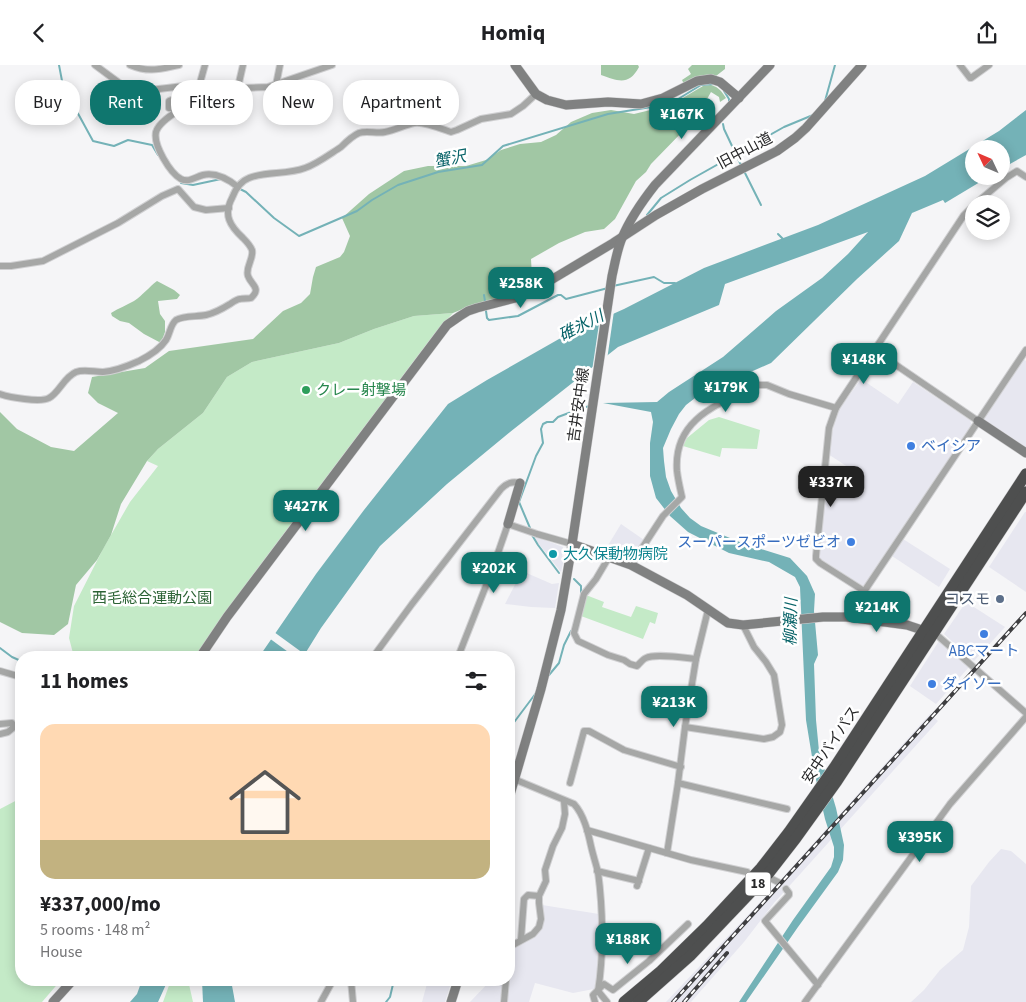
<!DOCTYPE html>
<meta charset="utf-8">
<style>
body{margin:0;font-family:"Source Sans 3","Noto Sans JP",sans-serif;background:#f2f2f2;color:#202124;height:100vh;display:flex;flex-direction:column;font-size:19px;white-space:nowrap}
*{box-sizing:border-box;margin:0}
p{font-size:16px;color:#757577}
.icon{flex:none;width:28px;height:28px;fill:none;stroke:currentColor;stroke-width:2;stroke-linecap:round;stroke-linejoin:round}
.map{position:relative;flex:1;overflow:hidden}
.drawer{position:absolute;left:15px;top:586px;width:500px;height:335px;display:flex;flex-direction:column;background:#fff;border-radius:20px;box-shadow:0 2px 12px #0003}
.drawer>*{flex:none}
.hud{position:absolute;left:15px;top:15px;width:500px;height:45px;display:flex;gap:10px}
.needle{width:32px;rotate:314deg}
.buttons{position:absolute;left:965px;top:75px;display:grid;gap:10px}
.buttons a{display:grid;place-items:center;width:45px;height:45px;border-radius:50%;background:#fff;box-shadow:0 2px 12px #0003;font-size:25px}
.price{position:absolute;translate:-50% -42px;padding:0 11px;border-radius:10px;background:#0f766e;color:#fff;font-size:16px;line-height:32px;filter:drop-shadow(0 1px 2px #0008)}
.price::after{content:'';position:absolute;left:50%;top:30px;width:15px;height:11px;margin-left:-8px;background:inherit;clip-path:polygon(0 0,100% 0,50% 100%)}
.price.selected{background:#222;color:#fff}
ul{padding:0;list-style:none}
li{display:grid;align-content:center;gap:10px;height:265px;padding:0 25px}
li+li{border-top:1px solid #e0e0e0}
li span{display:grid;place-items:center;height:155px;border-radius:15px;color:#555}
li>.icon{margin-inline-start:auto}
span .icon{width:90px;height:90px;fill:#fffc;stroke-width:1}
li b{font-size:21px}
h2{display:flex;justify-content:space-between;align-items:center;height:60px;padding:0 25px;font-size:21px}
.pill{padding:0 18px;border-radius:20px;background:#fff;box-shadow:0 2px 12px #0003;font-size:18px;line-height:45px}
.pill.selected{background:#0f766e;color:#fff}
header{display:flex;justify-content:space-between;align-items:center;height:65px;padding:0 25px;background:#fff;font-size:22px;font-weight:700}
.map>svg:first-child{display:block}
</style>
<header><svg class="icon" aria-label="back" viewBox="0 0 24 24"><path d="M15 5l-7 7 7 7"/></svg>Homiq<svg class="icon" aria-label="share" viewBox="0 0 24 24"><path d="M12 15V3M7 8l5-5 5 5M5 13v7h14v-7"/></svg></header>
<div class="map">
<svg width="1026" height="937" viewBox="0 0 1026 937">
<rect width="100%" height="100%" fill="#f5f5f7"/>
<g fill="#e7e7f0">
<path d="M1023,294L1026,296V384L983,356V353Z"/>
<path d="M861,314L898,339L913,317L970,355L972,361L865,520L861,521L818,493L823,433L832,439L854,406L828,389L836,349Z"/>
<path d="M1025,447H1026V527L989,502Z"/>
<path d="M621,459L644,475L632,494L627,496L604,487Z"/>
<path d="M534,471L563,482L562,491L564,494L561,507L538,478Z"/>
<path d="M903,474L950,504L939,522L892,491Z"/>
<path d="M522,506L552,519L559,518L555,543L531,542L505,539Z"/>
<path d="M966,537L1005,562L974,596L944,569Z"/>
<path d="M939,576L969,602L936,639L910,621Z"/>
<path d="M930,649L938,656L774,838L744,877L691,937H666L766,831Z"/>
<path d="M1001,784L1011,786L1026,799V937H911L924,925L940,905L963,885L969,862L971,821L989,797Z"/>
<path d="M542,840L599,849L597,916L594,924L573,928L535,918L529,937H470L491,915H509L511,884L535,871Z"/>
<path d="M428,915H452L445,937H422Z"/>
</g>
<g fill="#c4eac7">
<path d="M453,248L435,268L249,515L213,566L197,592H74L69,573L74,541L103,484L130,437L158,401L147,396L158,384L203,348L227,312L252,297L339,278L374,264L414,251Z"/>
<path d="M719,352L760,365L757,384L722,383L720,392L683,381L687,373L709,355Z"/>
<path d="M586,530L604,537L602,542L631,552L636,541L658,548L655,559L650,557L643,574L581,551Z"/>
<path d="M21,733V915H61L42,937H0V744Z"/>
<path d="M171,915H188L193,937H163Z"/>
</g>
<g fill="#a1c7a4">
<path d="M601,0H638L639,2C629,21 618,16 601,10Z"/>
<path d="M692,0H725V4L716,11C705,8 695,14 684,19L682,15L691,9L688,4Z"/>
<path d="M711,20C719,22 722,27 726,33L720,37L719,32L711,27L706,36L694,39L690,46L678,53L686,63L651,99L646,107L636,116L615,154L604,164L585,167L559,178L531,194L532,212L524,222L504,233L470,241L453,248L414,251L374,264L339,278L252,297L227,312L203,348L158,384L147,396L121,439L111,470L97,495L76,520L68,559L54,570L22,568L0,557V347L17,364L51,382L74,386L118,348L98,338L88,328L92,312L145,303L169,286L253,274L283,246L301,238L310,229L313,212L316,202L340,192L344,187L350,171L342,153L369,129L404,106L428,101H466L486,95L501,85L520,79L541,77L556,70L571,57L592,48L611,45L634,49L671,40L703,21Z"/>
<path d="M157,216L174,225L180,230L177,234L158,236L160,249L165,256V267L161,278L144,269L129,258L120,256L112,251L111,248C119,243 127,240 134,236C143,230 149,222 157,216Z"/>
</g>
<g fill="#74b2b7">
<path d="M1026,45V90L1001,104V84H974V111H990L945,138L943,135L912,148L899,176L857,214L771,298L699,330L686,340L679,349L671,364L663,383L664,396L666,412L671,426L681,443L690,453L701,461L742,478L790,493L807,511L815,529L814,546L818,590L814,599L816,655L819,686L836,743L844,780L843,795L838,807L798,862L746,937H739L793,855L831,802L834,792V782L825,754L815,710L806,655L800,522L795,512L769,497L729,488L688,467L670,451L656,433L650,411V378L653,357L651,347L603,338L657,337L669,327L723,292L776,246L822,213L848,189L868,167L725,219L719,240L618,282L510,367L447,419L380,481L321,563L303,592H259L316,509L364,445L448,339L487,315L566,270L624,244L704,203L818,160L925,111L999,66Z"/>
<path d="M142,915H168L158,937H130L137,929Z"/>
<path d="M202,915H231L235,937H203Z"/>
</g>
<g fill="#f5f5f7">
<path d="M614,246L607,295L592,306L600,252Z"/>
<path d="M274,567L307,591L306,592H295L269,573Z"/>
</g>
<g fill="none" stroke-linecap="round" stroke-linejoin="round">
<g stroke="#74b2b7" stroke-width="2">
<path d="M59,0L63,21L93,76L114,81L128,75L152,80L158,90"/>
<path d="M724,26L729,34V37"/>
<path d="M825,36L835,0"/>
<path d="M723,59L724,64L741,100"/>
<path d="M745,108L761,140"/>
<path d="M181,118L193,120L221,114"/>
<path d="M238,123L246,127L274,153L299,171L357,146L372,135L398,120L438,107L482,100L503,81L608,49L670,39L701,20L715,19"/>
<path d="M647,150L661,133L690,115L784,62L813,50"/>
<path d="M778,169L783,174"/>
<path d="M613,221L654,212L664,218H675"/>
<path d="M484,230L485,236"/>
<path d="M486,246L487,253L489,255L518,251L558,230H561L566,234L608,223"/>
<path d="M530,463L519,437L536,391L543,378L541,364L543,359L547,357H553L558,352L582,343L590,341"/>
<path d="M532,470L538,480L559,508"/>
<path d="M574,514L581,521V530"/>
<path d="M0,583L12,592L21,596"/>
<path d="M549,610L559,598L564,580L571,566"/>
<path d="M509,664L536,628"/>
<path d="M386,937L390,932L394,915"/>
</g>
<defs>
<g id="street">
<path d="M95,0L122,20L140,25H150L201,19L244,23L268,22L332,0"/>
<path d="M130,0C149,8 160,4 179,0"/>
<path d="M205,0L198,25L169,36V43L181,44C173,49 159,57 156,67C153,80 170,108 181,114C189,118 195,112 203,110C216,107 228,114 238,122"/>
<path d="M960,0L970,13H971L989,0"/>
<path d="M276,20L280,0"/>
<path d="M238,22L243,0"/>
<path d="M975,139L1006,113L1017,106L1026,112"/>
<path d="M0,201H11L43,196L118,158L162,131L178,124L194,142L206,145L229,143"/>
<path d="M874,285L978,356"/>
<path d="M0,329C9,332 40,338 49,333C59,328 64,312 76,307C84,304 94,307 103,307C115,306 128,301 139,296C149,291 160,284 166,275C170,269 170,260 176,255C184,250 197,252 206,250C215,248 222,244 230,239C233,237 237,234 240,234C243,233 248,234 251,233C262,223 251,220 248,211C245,202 254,194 252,185C250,180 246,176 243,173C230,161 223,150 232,133C235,125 241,116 249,113C265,106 287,110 305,103C317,99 330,89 341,82C346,77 352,71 359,68C367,65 377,69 385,67C395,65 405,60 414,58C423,56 442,64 451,67L457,65L481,54L511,49L523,41L536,29"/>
<path d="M609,492L596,514L584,529L574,568L578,576L608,590L624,595L630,599L637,601C640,598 643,594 646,593C655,588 686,593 696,594"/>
<path d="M631,500L663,451L682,432C680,423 678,415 677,406C673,353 719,339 758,320H767L789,329L836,343"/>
<path d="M864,526L820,498L816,494V491L829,363L836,343L964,150L974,140"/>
<path d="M847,552L1026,285"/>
<path d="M934,569L938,571L1026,648"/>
<path d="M373,592L412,539L501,424C507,418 512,416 520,418"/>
<path d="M458,592L491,508L508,459L537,469L572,479"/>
<path d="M0,606L21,612"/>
<path d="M0,659L12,658L14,662L8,667L0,669"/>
<path d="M685,662L764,674L773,672L780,667L782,660L774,610L766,597L754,582L743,560"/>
<path d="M509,712L574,739C584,750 588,767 591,781C593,790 596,799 598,807C603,844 604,889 598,926L607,937"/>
<path d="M570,718L584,666H589L624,685L681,702"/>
<path d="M678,718L787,744"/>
<path d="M587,765L691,795L747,807"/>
<path d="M667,788L678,718L685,662L696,594L708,545"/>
<path d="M597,806L639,816"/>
<path d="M772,814L778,817"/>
<path d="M637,821L649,783"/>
<path d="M786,824L789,828V830L765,856L818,920"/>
<path d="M521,874L524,834L528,830L539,831"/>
<path d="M509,882L533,869L539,862L541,854L539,838V831L546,816L545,805L553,781L562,763L565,749L564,736"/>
<path d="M351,915L353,937"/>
<path d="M321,937L333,915"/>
<path d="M504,937L506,915"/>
<path d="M595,937L593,930L604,919L613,925L649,896L688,859"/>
<path d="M805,937L950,739L1026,652"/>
</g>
<g id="secondary">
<path d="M515,0L536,29L547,35L566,40L608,37L641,39L663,33L697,16L711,14L720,17L739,33"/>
<path d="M978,356L1026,388"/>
<path d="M508,459L520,418"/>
<path d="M572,479L631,500L687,530L728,558L743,560L823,552H847L907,560L928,567"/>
<path d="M200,592L227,552L447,260L460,251L468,246L477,243L519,232L551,215L613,178L656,150L702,124L777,86L795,73L806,63L862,0"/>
<path d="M509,733L541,624L561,545L571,486L612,211C615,198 617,185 622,173C629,156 644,134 655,120L770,0"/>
<path d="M53,937L73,915"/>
<path d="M451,937L458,915"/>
</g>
<g id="highway">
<path d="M624,937L661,906L707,861L761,803L789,767L834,703L1026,409"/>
<path d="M638,937L690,891L768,809L796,773L837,716L1026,427"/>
</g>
</defs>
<use href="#street" stroke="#d0d0d2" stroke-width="8"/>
<use href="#secondary" stroke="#d0d0d2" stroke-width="10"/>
<use href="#highway" stroke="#d0d0d2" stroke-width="12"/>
<use href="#street" stroke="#a6a7a6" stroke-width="6"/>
<use href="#secondary" stroke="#808181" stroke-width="9"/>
<use href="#highway" stroke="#4e4f4f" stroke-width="11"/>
<defs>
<g id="rail">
<path d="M673,937L1026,548"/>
<path d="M684,937L727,888"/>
</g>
</defs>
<use href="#rail" stroke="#3e3e40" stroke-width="4"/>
<use href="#rail" stroke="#fff" stroke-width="2" stroke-dasharray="5.5" stroke-linecap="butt"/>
</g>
<circle fill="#2e9e5b" stroke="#fff" stroke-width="2" cx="306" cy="325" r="5"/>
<g fill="#3f7fe0" stroke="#fff" stroke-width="2">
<circle cx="911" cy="381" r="5"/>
<circle cx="851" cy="477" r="5"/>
<circle cx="984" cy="569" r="5"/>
<circle cx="932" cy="619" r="5"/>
</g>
<circle fill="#0f9aa8" stroke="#fff" stroke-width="2" cx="553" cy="489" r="5"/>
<circle fill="#5c6f8a" stroke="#fff" stroke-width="2" cx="1000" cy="534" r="5"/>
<g text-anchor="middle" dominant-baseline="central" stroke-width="5" stroke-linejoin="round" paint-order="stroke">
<rect fill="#fff" stroke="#686869" stroke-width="1" x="745.5" y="807.5" width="25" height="23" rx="4"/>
<g font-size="14" font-weight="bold" fill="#282829">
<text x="758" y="819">18</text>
</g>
<g font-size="15" fill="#282829" stroke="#fff">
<text transform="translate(745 86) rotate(-28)">旧中山道</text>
<text transform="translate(579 340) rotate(-82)">吉井安中線</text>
<text transform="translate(831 680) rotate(-56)">安中バイパス</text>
</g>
<g font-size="15" fill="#27864d" stroke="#fff" text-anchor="start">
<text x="316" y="325">クレー射撃場</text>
</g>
<g font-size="15" fill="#366cbe" stroke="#fff" text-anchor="start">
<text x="921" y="381">ベイシア</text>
<text x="841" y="477" text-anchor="end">スーパースポーツゼビオ</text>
<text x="984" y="586" text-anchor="middle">ABCマート</text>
<text x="942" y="619">ダイソー</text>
</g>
<g font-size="15" fill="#0d838f" stroke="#fff" text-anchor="start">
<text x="563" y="489">大久保動物病院</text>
</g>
<g font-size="15" fill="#2c6335" stroke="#fff">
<text x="152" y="533">西毛総合運動公園</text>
</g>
<g font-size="15" fill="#4e5e75" stroke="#fff" text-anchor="end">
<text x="990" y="534">コスモ</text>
</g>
<g font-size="16" font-style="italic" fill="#096469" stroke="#fff">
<text transform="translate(450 94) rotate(-11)">蟹沢</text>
<text transform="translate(581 261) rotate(-27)">碓氷川</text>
<text transform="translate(791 557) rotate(-89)">柳瀬川</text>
</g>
</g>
</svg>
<div class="buttons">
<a><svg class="needle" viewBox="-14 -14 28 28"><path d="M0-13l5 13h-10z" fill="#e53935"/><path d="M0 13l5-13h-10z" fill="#757577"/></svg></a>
<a><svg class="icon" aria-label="layers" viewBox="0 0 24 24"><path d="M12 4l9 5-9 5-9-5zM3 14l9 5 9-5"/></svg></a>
</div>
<b class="price" style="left:682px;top:75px">¥167K</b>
<b class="price" style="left:521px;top:244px">¥258K</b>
<b class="price" style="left:864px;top:320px">¥148K</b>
<b class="price" style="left:726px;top:348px">¥179K</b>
<b class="price selected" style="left:831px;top:443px">¥337K</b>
<b class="price" style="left:306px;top:467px">¥427K</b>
<b class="price" style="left:494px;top:529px">¥202K</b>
<b class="price" style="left:877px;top:568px">¥214K</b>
<b class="price" style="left:674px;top:663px">¥213K</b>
<b class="price" style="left:920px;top:798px">¥395K</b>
<b class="price" style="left:628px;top:900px">¥188K</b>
<div class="hud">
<a class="pill">Buy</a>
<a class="pill selected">Rent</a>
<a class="pill">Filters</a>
<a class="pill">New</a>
<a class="pill">Apartment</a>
</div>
<section class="drawer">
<h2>11 homes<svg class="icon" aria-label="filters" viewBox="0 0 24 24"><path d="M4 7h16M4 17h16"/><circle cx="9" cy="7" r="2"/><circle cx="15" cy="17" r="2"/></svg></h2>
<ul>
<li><span style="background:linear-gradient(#ffd9b3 75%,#c2b280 0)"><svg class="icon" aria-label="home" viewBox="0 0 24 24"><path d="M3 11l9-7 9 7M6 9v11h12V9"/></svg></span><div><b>¥337,000/mo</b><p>5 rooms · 148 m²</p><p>House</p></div></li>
</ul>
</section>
</div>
